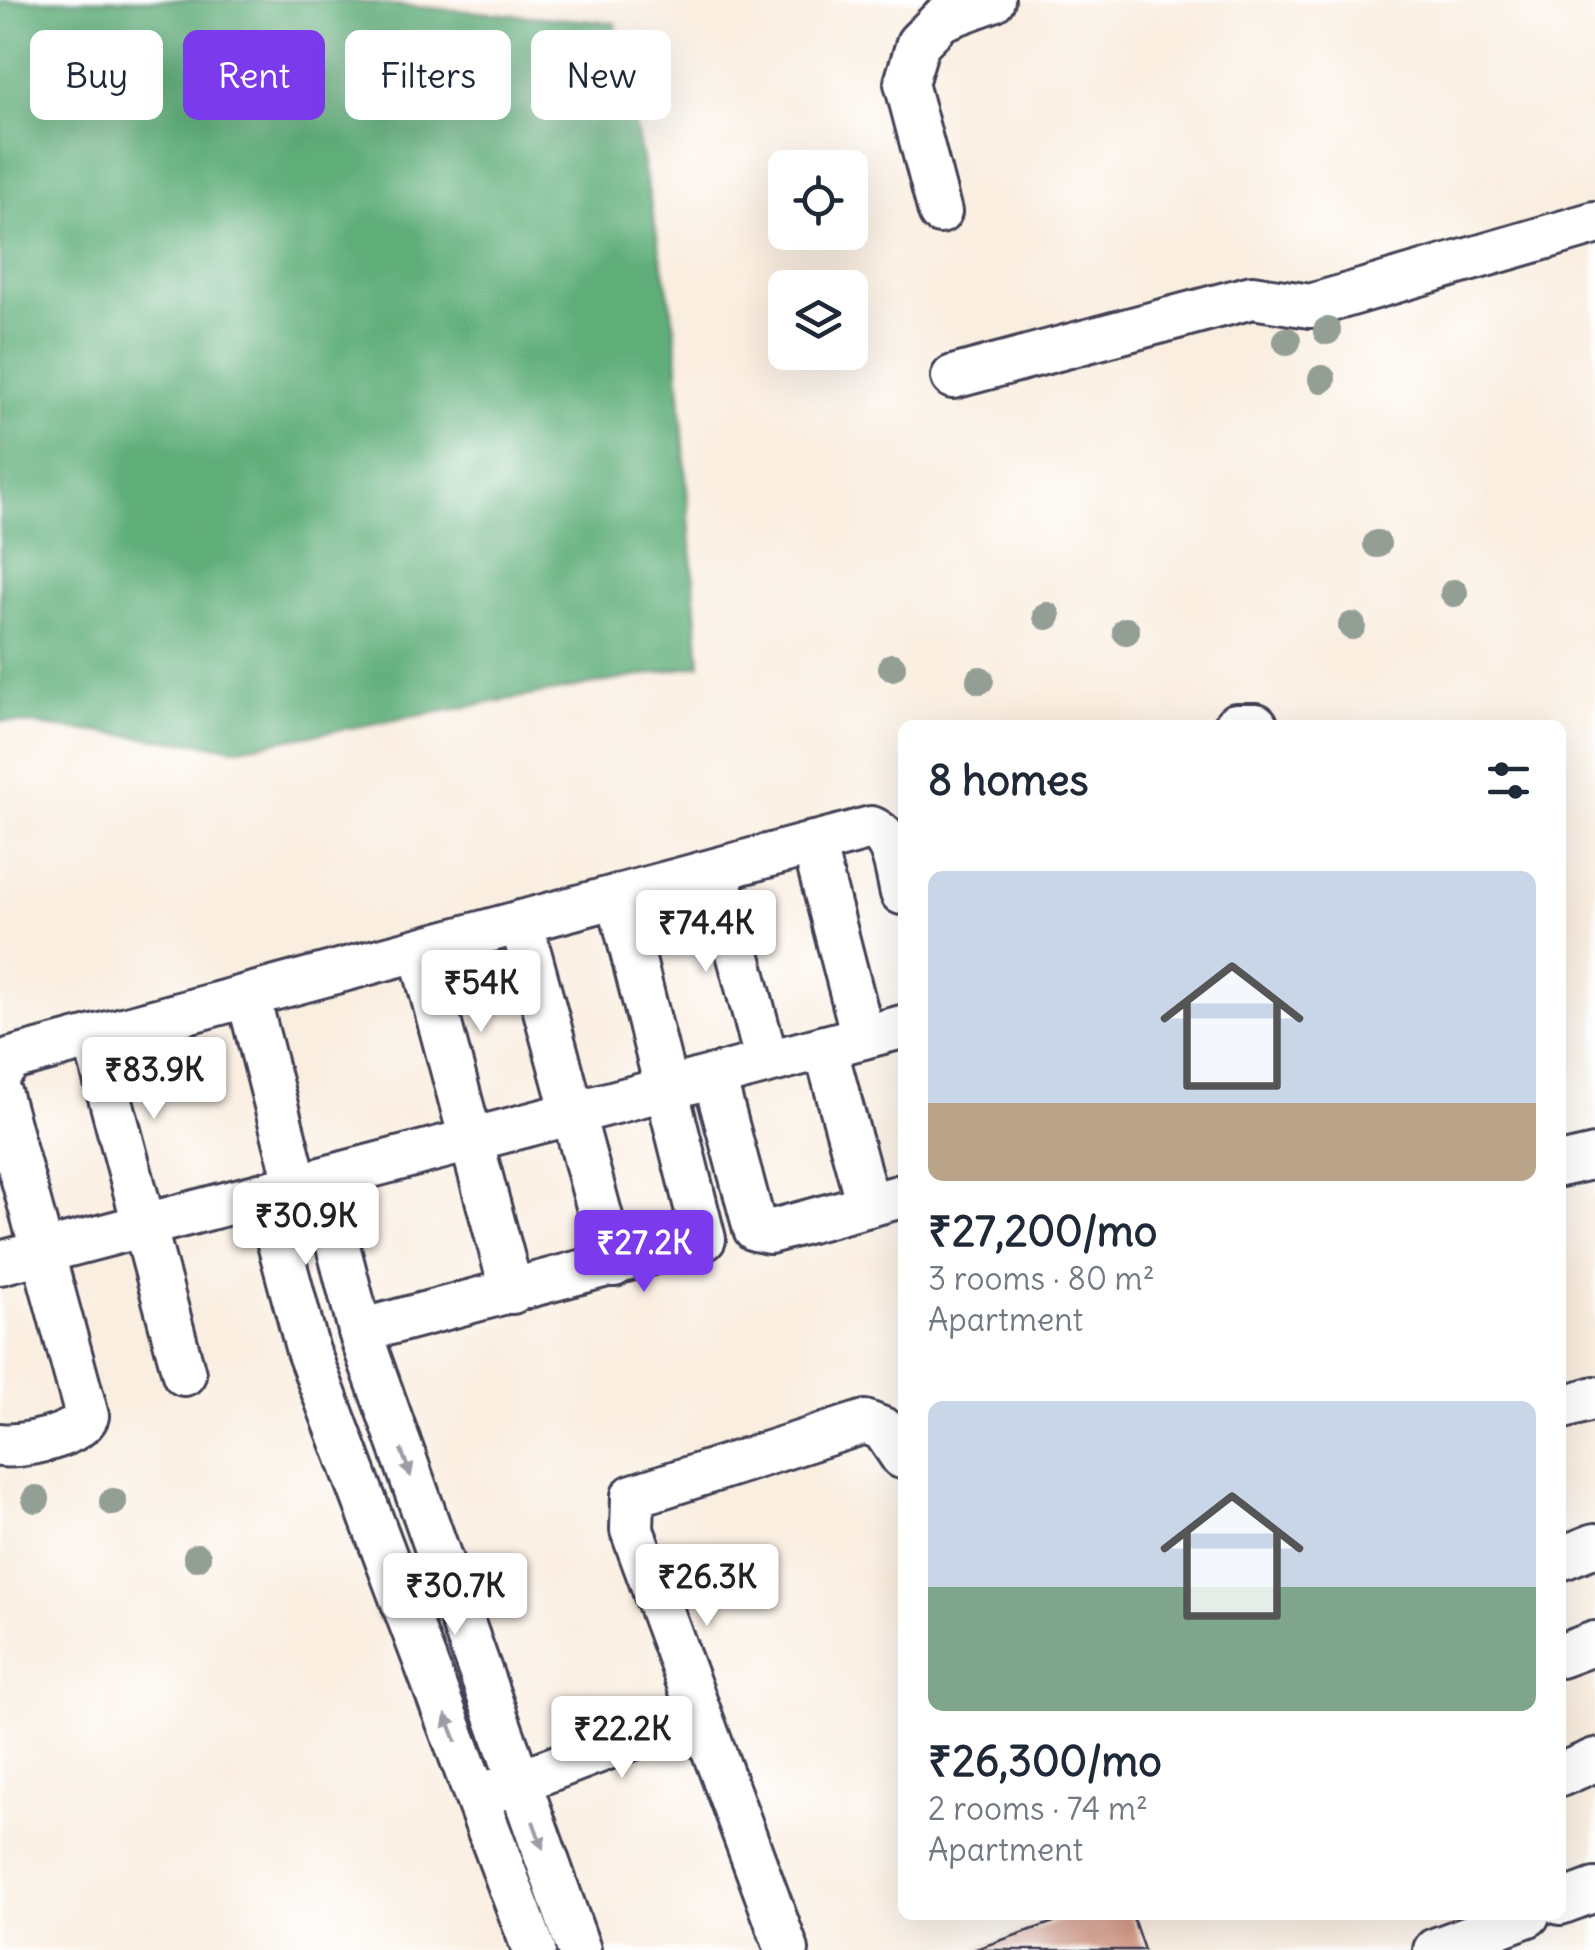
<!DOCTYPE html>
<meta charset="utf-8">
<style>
body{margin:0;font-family:Delius,sans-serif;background:#f2f2f3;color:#1f2937;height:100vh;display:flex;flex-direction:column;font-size:38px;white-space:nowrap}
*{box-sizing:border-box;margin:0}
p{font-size:32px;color:#747a83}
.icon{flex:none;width:55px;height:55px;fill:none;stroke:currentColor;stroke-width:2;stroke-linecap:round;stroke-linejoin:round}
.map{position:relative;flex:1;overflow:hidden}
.drawer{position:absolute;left:898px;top:720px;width:668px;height:1200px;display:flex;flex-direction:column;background:#fff;border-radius:15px;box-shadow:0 10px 40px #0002}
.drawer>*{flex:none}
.guide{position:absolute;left:30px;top:30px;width:718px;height:90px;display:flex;gap:20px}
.tools{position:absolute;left:768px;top:150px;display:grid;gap:20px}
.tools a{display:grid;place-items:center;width:100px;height:100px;border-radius:15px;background:#fff;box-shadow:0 10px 40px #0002;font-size:50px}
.price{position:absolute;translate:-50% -85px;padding:0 22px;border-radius:10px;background:#fff;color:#222;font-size:32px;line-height:65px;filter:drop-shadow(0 2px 5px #0008)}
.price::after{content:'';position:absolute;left:50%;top:60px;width:30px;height:22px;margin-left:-15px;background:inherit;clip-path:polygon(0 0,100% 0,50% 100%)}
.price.current{background:#7c3aed;color:#fff}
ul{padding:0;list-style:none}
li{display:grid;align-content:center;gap:20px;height:530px;padding:0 30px}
li span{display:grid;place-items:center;height:310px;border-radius:15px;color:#555}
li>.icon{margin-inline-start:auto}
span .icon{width:180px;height:180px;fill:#fffc;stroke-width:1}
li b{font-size:42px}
h2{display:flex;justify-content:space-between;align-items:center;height:120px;padding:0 30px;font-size:42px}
.pill{padding:0 35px;border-radius:15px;background:#fff;box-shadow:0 10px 40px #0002;font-size:35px;line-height:90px}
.pill.current{background:#7c3aed;color:#fff}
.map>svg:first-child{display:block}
</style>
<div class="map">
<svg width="1595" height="1950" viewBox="0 0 1595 1950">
<rect width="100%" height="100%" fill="#fff"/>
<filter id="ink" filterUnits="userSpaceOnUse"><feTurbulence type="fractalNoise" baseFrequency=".01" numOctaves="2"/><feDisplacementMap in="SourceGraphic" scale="20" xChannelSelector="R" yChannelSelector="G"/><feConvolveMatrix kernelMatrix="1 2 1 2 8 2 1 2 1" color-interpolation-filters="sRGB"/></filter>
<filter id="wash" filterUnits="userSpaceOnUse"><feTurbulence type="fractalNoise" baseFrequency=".0048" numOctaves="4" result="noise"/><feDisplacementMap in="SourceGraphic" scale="40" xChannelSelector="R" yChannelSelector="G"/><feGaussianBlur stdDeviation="2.25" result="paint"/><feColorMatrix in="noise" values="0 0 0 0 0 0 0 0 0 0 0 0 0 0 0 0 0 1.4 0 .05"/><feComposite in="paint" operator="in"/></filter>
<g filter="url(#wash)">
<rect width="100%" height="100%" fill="#faeee0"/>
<path fill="#60af7a" stroke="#41685a" stroke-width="2.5" d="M0,0H333L615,23L675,327L700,665L239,748L0,721Z"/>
<g id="blocks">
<path fill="#d49683" d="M1074,1915H1132L1144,1950H973Z"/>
</g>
</g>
<g filter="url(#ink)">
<use href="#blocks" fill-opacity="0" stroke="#424154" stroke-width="2.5"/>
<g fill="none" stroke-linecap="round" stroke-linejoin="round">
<defs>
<g id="minor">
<path d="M940,212L906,83L918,43L942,19L993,0"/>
<path d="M953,377L1252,297L1310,306L1595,223"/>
<path d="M1236,725H1256"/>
<path d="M813,843L863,1037"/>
<path d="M716,870L767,1062"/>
<path d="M521,922L614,1265"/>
<path d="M420,950L512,1292"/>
<path d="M248,996L297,1187"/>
<path d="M94,1037L184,1374"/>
<path d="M825,1047L868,1205"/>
<path d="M0,1073L12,1059L871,828C895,838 896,869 902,893"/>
<path d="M714,1076L755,1229L769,1232L902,1196"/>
<path d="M0,1095L87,1416C79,1436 21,1448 0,1445"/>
<path d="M1560,1165L1595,1157"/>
<path d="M321,1181L362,1338L579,1950"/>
<path d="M266,1195L308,1351L534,1950"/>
<path d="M0,1263L902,1027"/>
<path d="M360,1331L704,1239L618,896"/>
<path d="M1560,1408L1595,1398"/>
<path d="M1560,1559L1595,1545"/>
<path d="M1560,1656L1595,1643"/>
<path d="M1560,1775L1595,1760"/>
<path d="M494,1791L699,1713"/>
<path d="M1560,1903L1595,1890"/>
<path d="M787,1950L632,1530L633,1496L865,1422L883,1429L902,1457"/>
<path d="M1435,1950L1528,1915"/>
</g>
</defs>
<use href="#minor" stroke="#424154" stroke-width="48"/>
<use href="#minor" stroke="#fff" stroke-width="42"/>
</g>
<g fill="#939e95">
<circle cx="1327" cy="331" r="14"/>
<circle cx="1287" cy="341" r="14"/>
<circle cx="1322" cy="379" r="14"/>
<circle cx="1377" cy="544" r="14"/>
<circle cx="1454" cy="593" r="14"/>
<circle cx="1047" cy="616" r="14"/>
<circle cx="1352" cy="626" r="14"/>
<circle cx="1126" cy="631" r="14"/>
<circle cx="892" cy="667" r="14"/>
<circle cx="980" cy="680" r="14"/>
<circle cx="36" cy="1499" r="14"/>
<circle cx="113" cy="1502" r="14"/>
<circle cx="197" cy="1557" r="14"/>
</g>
<defs><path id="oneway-solid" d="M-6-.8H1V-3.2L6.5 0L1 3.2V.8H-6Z" transform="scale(2.5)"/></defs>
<g fill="#9c9ca7">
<use href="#oneway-solid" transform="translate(406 1463) rotate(70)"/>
<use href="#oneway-solid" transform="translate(451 1728) rotate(-111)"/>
<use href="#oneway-solid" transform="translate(538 1835) rotate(70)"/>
</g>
</g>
</svg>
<div class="tools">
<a><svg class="icon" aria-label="locate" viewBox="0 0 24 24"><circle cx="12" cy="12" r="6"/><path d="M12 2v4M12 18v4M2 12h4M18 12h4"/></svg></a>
<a><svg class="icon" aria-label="layers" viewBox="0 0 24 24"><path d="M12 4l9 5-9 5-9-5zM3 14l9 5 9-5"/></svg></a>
</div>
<b class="price" style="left:706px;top:975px">₹74.4K</b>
<b class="price" style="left:481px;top:1035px">₹54K</b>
<b class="price" style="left:154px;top:1122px">₹83.9K</b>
<b class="price" style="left:306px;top:1268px">₹30.9K</b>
<b class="price current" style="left:644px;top:1295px">₹27.2K</b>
<b class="price" style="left:707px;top:1629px">₹26.3K</b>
<b class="price" style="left:455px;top:1638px">₹30.7K</b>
<b class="price" style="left:622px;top:1781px">₹22.2K</b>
<div class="guide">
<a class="pill">Buy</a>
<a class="pill current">Rent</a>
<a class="pill">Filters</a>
<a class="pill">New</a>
</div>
<section class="drawer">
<h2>8 homes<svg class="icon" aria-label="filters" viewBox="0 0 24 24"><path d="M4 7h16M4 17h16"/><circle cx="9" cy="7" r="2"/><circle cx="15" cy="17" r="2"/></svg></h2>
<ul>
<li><span style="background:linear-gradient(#c9d6e8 75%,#b9a48a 0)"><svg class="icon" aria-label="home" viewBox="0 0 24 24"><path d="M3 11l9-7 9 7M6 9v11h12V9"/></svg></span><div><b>₹27,200/mo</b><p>3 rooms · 80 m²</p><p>Apartment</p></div></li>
<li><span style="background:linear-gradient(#c9d6e8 60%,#7fa58c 0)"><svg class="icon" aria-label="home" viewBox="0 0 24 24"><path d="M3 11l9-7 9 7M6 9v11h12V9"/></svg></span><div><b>₹26,300/mo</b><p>2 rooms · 74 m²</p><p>Apartment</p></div></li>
</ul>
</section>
</div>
